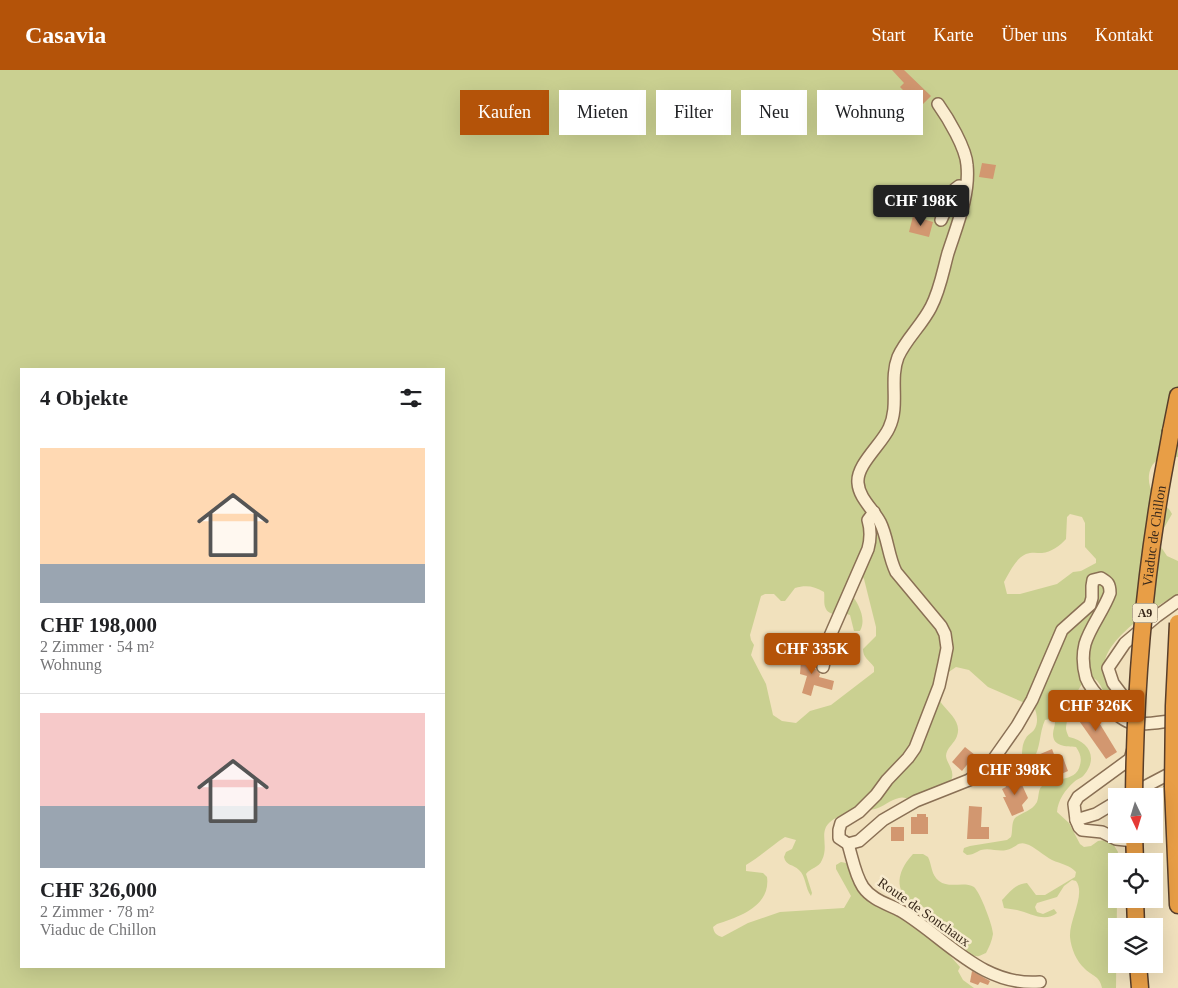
<!DOCTYPE html>
<html lang="de">
<meta charset="utf-8">
<style>
body{margin:0;font-family:"Times New Roman",serif;background:#f6f6f6;color:#202124;height:100vh;display:flex;flex-direction:column;font-size:19px;white-space:nowrap}
*{box-sizing:border-box;margin:0}
p{font-size:16px;color:#757577}
.icon{flex:none;width:28px;height:28px;fill:none;stroke:currentColor;stroke-width:2;stroke-linecap:round;stroke-linejoin:round}
.map{position:relative;flex:1;overflow:hidden}
.panel{position:absolute;left:20px;top:298px;width:425px;height:600px;display:flex;flex-direction:column;background:#fff;border-radius:0px;box-shadow:0 5px 20px #0002}
.panel>*{flex:none}
.banner{position:absolute;left:460px;top:20px;width:475px;height:45px;display:flex;gap:10px}
.needle{width:32px;rotate:176deg}
.buttons{position:absolute;left:1108px;top:718px;display:grid;gap:10px}
.buttons a{display:grid;place-items:center;width:55px;height:55px;border-radius:0px;background:#fff;box-shadow:0 5px 20px #0002;font-size:25px}
.price{position:absolute;translate:-50% -42px;padding:0 11px;border-radius:5px;background:#b45309;color:#fff;font-size:16px;line-height:32px;filter:drop-shadow(0 1px 2px #0008)}
.price::after{content:'';position:absolute;left:50%;top:30px;width:15px;height:11px;margin-left:-8px;background:inherit;clip-path:polygon(0 0,100% 0,50% 100%)}
.price.active{background:#222;color:#fff}
ul{padding:0;list-style:none}
li{display:grid;align-content:center;gap:10px;height:265px;padding:0 20px}
li+li{border-top:1px solid #e0e0e0}
li span{display:grid;place-items:center;height:155px;border-radius:0px;color:#555}
li>.icon{margin-inline-start:auto}
span .icon{width:90px;height:90px;fill:#fffc;stroke-width:1}
li b{font-size:21px}
h2{display:flex;justify-content:space-between;align-items:center;height:60px;padding:0 20px;font-size:21px}
.tag{padding:0 18px;border-radius:0px;background:#fff;box-shadow:0 5px 20px #0002;font-size:18px;line-height:45px}
.tag.active{background:#b45309;color:#fff}
header{display:flex;align-items:center;gap:30px;box-sizing:border-box;height:70px;padding:0 25px;background:#b45309;color:#fff}
header strong{font-size:24px}
nav{display:flex;gap:28px;margin-inline-start:auto;font-size:18px}
.map>svg:first-child{display:block}
</style>
<header>
<strong>Casavia</strong>
<nav><a>Start</a><a>Karte</a><a>Über uns</a><a>Kontakt</a></nav>
</header>
<div class="map">
<svg width="1178" height="918" viewBox="0 0 1178 918">
<rect width="100%" height="100%" fill="#f1e1bd"/>
<g fill="#cad091" fill-rule="evenodd">
<path d="M0,0H1178V387C1172,388 1164,386 1159,389C1147,395 1146,415 1154,424C1160,431 1168,436 1172,444L1161,463V477L1167,486L1178,491V525C1158,533 1103,571 1105,595C1106,606 1120,622 1115,632L1107,630C1104,624 1101,613 1095,609C1080,600 1066,649 1066,659C1066,660 1068,666 1069,667C1088,671 1099,687 1084,705C1082,708 1077,709 1074,712C1065,720 1058,730 1057,742L1069,753L1080,774L1084,777L1091,776L1098,771L1105,770L1112,772L1118,782L1116,791L1117,829L1116,918H1102C1100,906 1092,906 1085,899C1076,891 1071,878 1070,867C1069,850 1086,824 1076,811L1072,810L1064,816L1057,827L1037,833L1035,837L1037,842L1043,844L1054,839L1057,843C1044,853 1031,843 1017,840C1013,839 1008,839 1004,838L1002,830C1010,822 1015,814 1027,813L1036,825H1045L1075,807L1076,802C1070,795 1061,794 1052,790C1044,786 1034,776 1026,774C1020,772 1017,775 1012,778C1000,784 992,777 981,780C976,782 973,785 967,785L963,782L964,778L970,776L1007,770L1011,767C1013,761 1011,753 1015,748C1022,742 1031,742 1037,732C1039,727 1038,721 1041,717C1050,706 1076,714 1080,695C1082,688 1080,683 1076,677C1066,676 1053,677 1053,664C1053,660 1055,656 1055,652L1050,649L1045,650C1039,663 1041,678 1033,690L1027,691L1022,688C1022,681 1022,674 1026,668C1027,665 1032,663 1034,660C1039,653 1037,643 1034,637L988,617L969,600L956,597L937,610L934,621C936,625 939,630 942,634C949,643 962,652 957,666C955,673 946,678 946,686C947,694 954,699 952,708C949,717 923,727 913,729C908,730 904,726 899,728C890,730 883,737 875,739C861,742 846,741 834,749C816,760 830,774 822,790C819,798 810,798 806,804L812,823L811,826C805,818 806,806 799,800C793,794 786,796 784,787L786,782L792,779L796,770L785,767C771,776 760,787 746,795V801L763,803L767,807C771,836 739,847 717,854L713,857C714,863 716,865 722,867L748,853L780,842L844,838L851,826L836,799V795L841,792L846,793L855,810L945,880L960,897L958,901L963,910L974,918H0ZM21,299H444V896H21ZM1070,444L1082,447L1085,453V477L1096,489V493L1081,501L1073,502L1057,514L1020,524H1007L1004,512C1009,503 1016,488 1026,484C1031,482 1037,483 1042,483C1051,482 1060,476 1066,469L1067,447ZM862,506L864,509L876,557V566L863,579C863,588 869,590 874,597V602L831,635L810,641L796,653L782,651L773,645L766,614L751,585L754,575L751,570L750,565L761,526L765,524H774L781,531H785L795,518C806,515 814,516 824,522C825,527 823,534 826,539C831,548 842,541 850,545L854,561H860C867,548 858,534 851,523Z"/>
<path d="M913,784H923L928,787C932,795 931,805 939,811C949,819 964,811 974,817C980,822 993,856 993,864C992,871 989,877 986,883C985,883 980,886 979,886C970,888 947,873 942,866C937,858 937,848 930,842C925,836 916,835 910,831C892,817 900,798 913,784Z"/>
</g>
<g fill="#d29770">
<path d="M892,0H904L931,26L919,38L911,29L904,33L897,26L903,20L900,17L904,13Z"/>
<path d="M982,93L996,95L993,109L979,107Z"/>
<path d="M913,146L933,152L929,167L909,162Z"/>
<path d="M802,578L811,579L810,598L816,599L820,604L819,607L834,611L832,620L814,615L811,626L802,623L807,606L800,604Z"/>
<path d="M1089,636L1117,682L1106,689L1075,645Z"/>
<path d="M965,677L975,685L962,701L952,692Z"/>
<path d="M1052,679L1055,687L1062,685L1068,701L1059,705L1058,703L1044,708L1041,701L1044,700L1038,685Z"/>
<path d="M1018,706L1028,728L1022,735L1024,741L1012,746L1003,727H1006L1002,719L1006,717L1004,712Z"/>
<path d="M969,736L982,737L981,757H989V769H967Z"/>
<path d="M917,744H926V747H928V764H911V747H917Z"/>
<rect x="891" y="757" width="13" height="14"/>
<path d="M972,901L990,911L988,915L980,912L978,915L970,912Z"/>
</g>
<g fill="none" stroke-linecap="round" stroke-linejoin="round">
<defs>
<g id="minor">
<path d="M938,34C948,48 966,78 967,95C970,125 957,155 948,183C943,201 940,220 931,237C922,255 906,269 898,287C889,310 900,335 889,358C882,374 856,395 858,413C859,428 873,439 880,452C888,468 888,486 896,502L941,556L945,564L947,578L944,593L939,616L915,678L908,688L887,710L876,725L859,742L841,753L839,760V768L848,774C852,787 855,805 863,817C872,830 888,834 901,841C946,868 982,917 1040,912"/>
<path d="M941,150L955,119L959,116L965,117"/>
<path d="M823,597L830,566L868,479C871,468 871,460 868,450L874,442"/>
<path d="M1138,646L1113,613L1108,598L1125,573L1157,546L1178,531"/>
<path d="M1129,725L1167,705L1178,704"/>
<path d="M1116,732L1096,744L1076,750L1074,734L1078,727L1130,689L1133,679"/>
<path d="M1076,750L1079,757L1082,760L1102,762L1116,769L1134,771"/>
<path d="M848,774L859,771L883,750L916,731L969,710L983,700L993,690L1017,656L1032,630L1062,560L1090,535L1092,528V516L1093,510L1101,508C1108,512 1110,514 1110,523C1104,540 1090,557 1085,574C1082,586 1083,597 1086,608C1091,621 1118,650 1132,653C1146,656 1164,651 1178,650"/>
</g>
<g id="highway">
<path d="M1171,361L1178,326"/>
<path d="M1173,717L1178,835"/>
<path d="M1134,764L1135,791"/>
<path d="M1135,829L1136,856"/>
<path d="M1138,894L1140,918"/>
</g>
</defs>
<use href="#minor" stroke="#8a7055" stroke-width="14"/>
<use href="#highway" stroke="#583e2a" stroke-width="19"/>
<use href="#minor" stroke="#fbeed1" stroke-width="11"/>
<use href="#highway" stroke="#e89e46" stroke-width="16"/>
<defs>
<g id="highway-bridge">
<path d="M1173,717L1174,636L1178,553"/>
<path id="s1" d="M1134,726C1135,635 1142,537 1156,447C1160,418 1166,390 1171,361"/>
</g>
</defs>
<use href="#highway-bridge" stroke="#583e2a" stroke-width="19" stroke-linecap="butt"/>
<use href="#highway-bridge" stroke="#e89e46" stroke-width="16"/>
</g>
<g text-anchor="middle" dominant-baseline="central" stroke-width="5" stroke-linejoin="round" paint-order="stroke">
<rect fill="#f8ebce" stroke="#726351" stroke-width="1" x="1132.5" y="533.5" width="25" height="19" rx="4"/>
<g font-size="12" font-weight="bold" fill="#39291b">
<text x="1145" y="543">A9</text>
</g>
<g font-size="14" fill="#39291b" stroke="#f8ebce">
<text stroke="none"><textPath href="#s1" startOffset="261">Viaduc de Chillon</textPath></text>
<text transform="translate(924 842) rotate(35)">Route de Sonchaux</text>
</g>
</g>
</svg>
<div class="buttons">
<a><svg class="needle" viewBox="-14 -14 28 28"><path d="M0-13l5 13h-10z" fill="#e53935"/><path d="M0 13l5-13h-10z" fill="#757577"/></svg></a>
<a><svg class="icon" aria-label="locate" viewBox="0 0 24 24"><circle cx="12" cy="12" r="6"/><path d="M12 2v4M12 18v4M2 12h4M18 12h4"/></svg></a>
<a><svg class="icon" aria-label="layers" viewBox="0 0 24 24"><path d="M12 4l9 5-9 5-9-5zM3 14l9 5 9-5"/></svg></a>
</div>
<b class="price active" style="left:921px;top:157px">CHF 198K</b>
<b class="price" style="left:812px;top:605px">CHF 335K</b>
<b class="price" style="left:1096px;top:662px">CHF 326K</b>
<b class="price" style="left:1015px;top:726px">CHF 398K</b>
<div class="banner">
<a class="tag active">Kaufen</a>
<a class="tag">Mieten</a>
<a class="tag">Filter</a>
<a class="tag">Neu</a>
<a class="tag">Wohnung</a>
</div>
<section class="panel">
<h2>4 Objekte<svg class="icon" aria-label="filters" viewBox="0 0 24 24"><path d="M4 7h16M4 17h16"/><circle cx="9" cy="7" r="2"/><circle cx="15" cy="17" r="2"/></svg></h2>
<ul>
<li><span style="background:linear-gradient(#ffd9b3 75%,#9aa5b1 0)"><svg class="icon" aria-label="home" viewBox="0 0 24 24"><path d="M3 11l9-7 9 7M6 9v11h12V9"/></svg></span><div><b>CHF 198,000</b><p>2 Zimmer · 54 m²</p><p>Wohnung</p></div></li>
<li><span style="background:linear-gradient(#f6c9c9 60%,#9aa5b1 0)"><svg class="icon" aria-label="home" viewBox="0 0 24 24"><path d="M3 11l9-7 9 7M6 9v11h12V9"/></svg></span><div><b>CHF 326,000</b><p>2 Zimmer · 78 m²</p><p>Viaduc de Chillon</p></div></li>
</ul>
</section>
</div>
